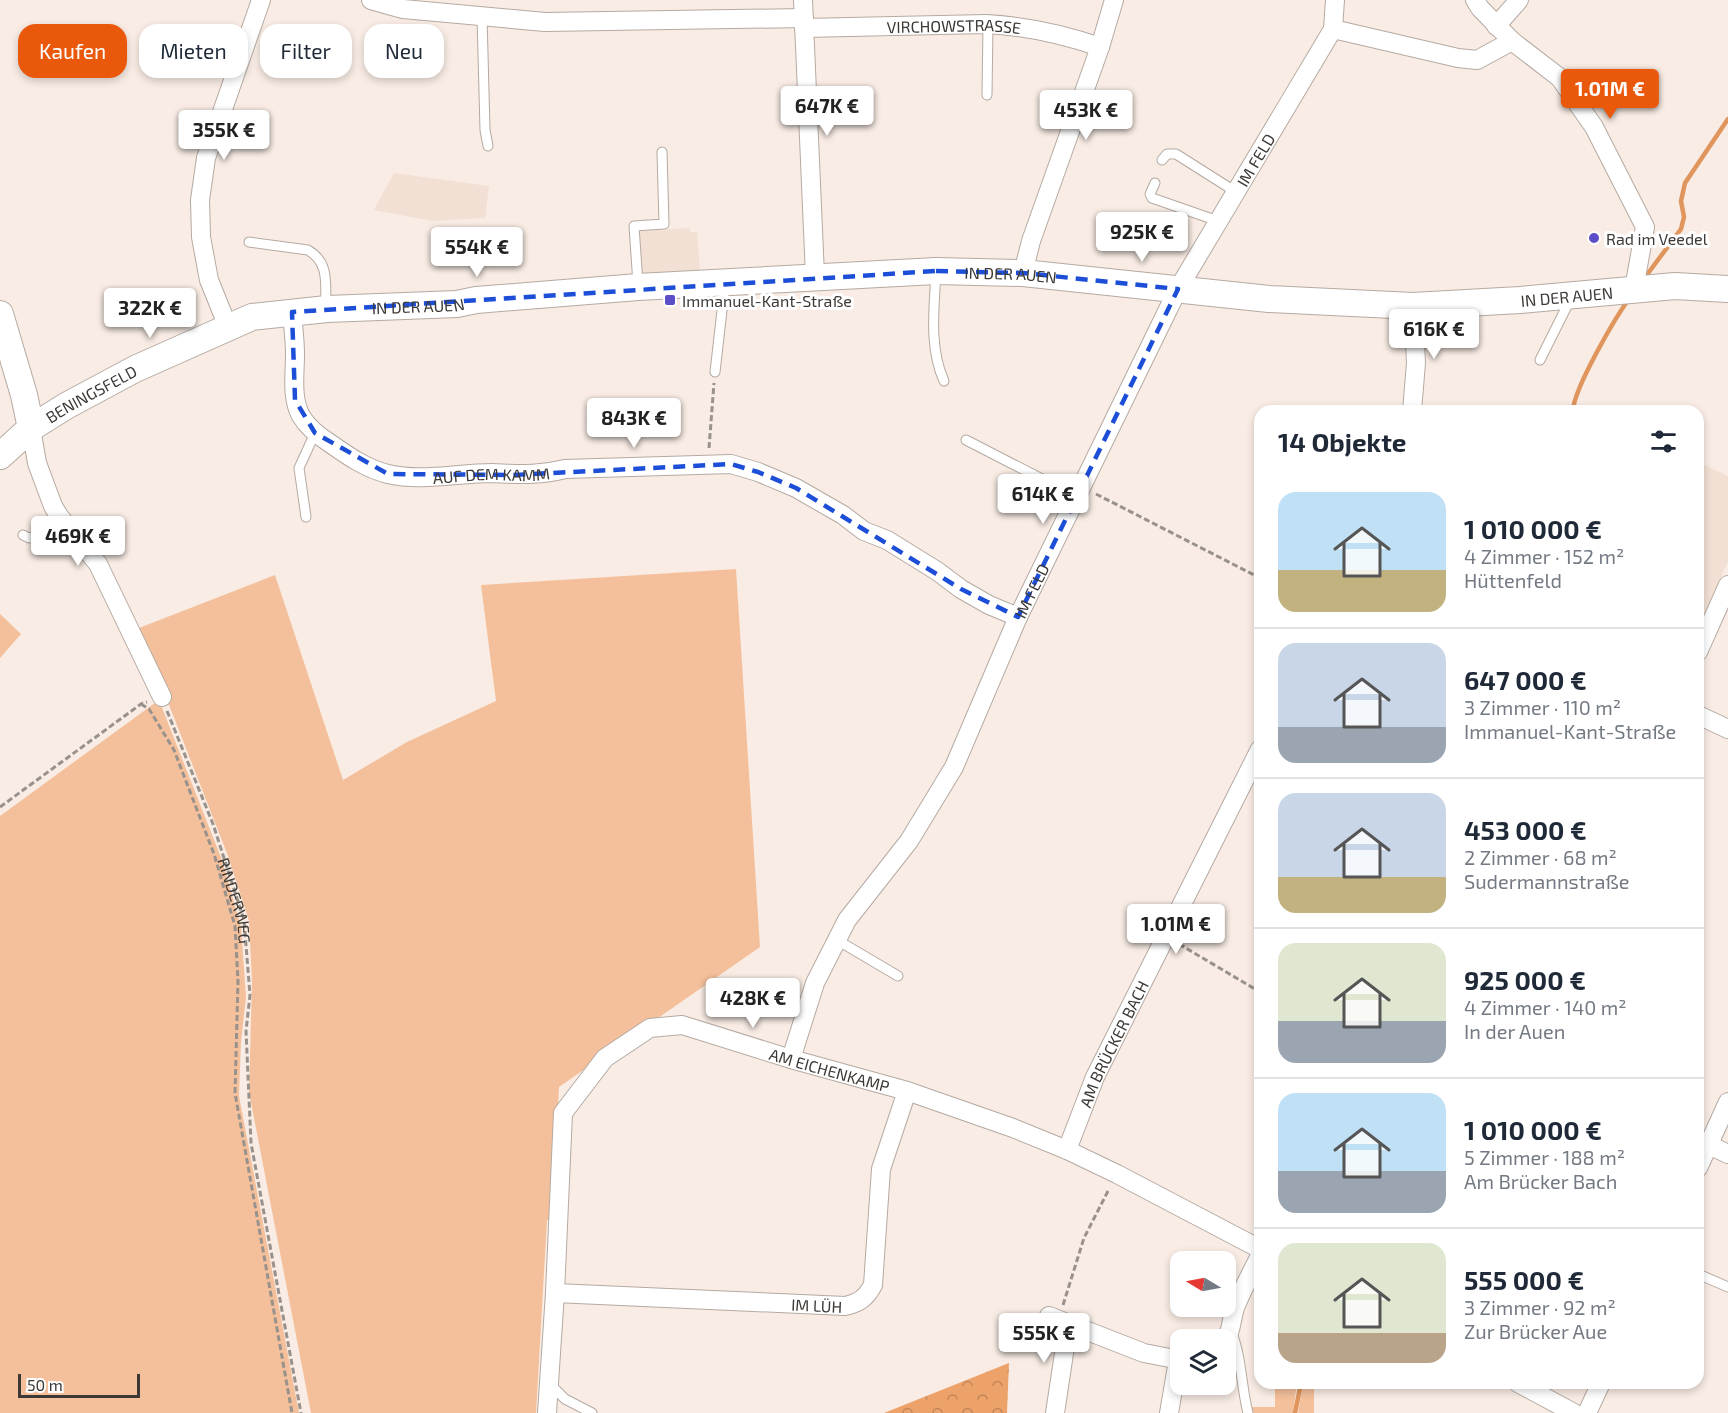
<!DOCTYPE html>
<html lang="de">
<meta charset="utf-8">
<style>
body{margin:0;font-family:"Exo 2",sans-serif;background:#f6f6f7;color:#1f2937;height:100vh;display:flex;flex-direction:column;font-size:22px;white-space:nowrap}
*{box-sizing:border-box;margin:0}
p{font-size:20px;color:#747a83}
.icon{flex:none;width:33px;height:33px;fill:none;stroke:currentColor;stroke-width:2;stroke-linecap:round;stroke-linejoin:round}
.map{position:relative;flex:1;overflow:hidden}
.drawer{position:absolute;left:1254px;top:405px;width:450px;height:984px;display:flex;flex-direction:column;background:#fff;border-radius:18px;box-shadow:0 3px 9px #0003}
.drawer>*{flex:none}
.banner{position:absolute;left:18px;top:24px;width:570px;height:54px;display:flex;gap:12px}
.needle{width:39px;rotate:280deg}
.fabs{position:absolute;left:1170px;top:1251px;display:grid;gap:12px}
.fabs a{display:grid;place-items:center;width:66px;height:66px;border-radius:12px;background:#fff;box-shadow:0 3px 9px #0003;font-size:30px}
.scale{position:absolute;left:18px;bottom:15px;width:122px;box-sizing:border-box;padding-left:6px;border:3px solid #3c3835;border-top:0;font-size:16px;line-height:21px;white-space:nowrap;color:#3c3835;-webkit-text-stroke:4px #fff;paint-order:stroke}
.price{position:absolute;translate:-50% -51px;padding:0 14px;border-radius:6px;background:#fff;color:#222;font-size:20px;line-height:39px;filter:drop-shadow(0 2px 3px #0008)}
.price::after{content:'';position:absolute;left:50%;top:36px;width:18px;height:14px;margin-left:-9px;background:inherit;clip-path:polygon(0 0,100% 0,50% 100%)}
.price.active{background:#ea580c;color:#fff}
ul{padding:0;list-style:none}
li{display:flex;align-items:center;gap:18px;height:150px;padding:0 24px}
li+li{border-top:2px solid #e0e1e3}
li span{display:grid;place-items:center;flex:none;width:168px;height:120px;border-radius:18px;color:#555}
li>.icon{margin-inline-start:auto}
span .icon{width:72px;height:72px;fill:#fffc;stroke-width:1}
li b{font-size:26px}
h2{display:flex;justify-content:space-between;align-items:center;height:72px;padding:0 24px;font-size:26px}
.tag{padding:0 21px;border-radius:18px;background:#fff;box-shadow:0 3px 9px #0003;font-size:21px;line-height:54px}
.tag.active{background:#ea580c;color:#fff}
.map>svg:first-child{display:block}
</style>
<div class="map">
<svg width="1728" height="1413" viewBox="0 0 1728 1413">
<defs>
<pattern id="forest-crowns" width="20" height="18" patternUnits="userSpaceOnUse" patternTransform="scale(1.5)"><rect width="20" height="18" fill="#eda26a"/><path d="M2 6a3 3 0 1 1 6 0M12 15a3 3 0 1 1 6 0" fill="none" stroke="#c18558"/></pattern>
</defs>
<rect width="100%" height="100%" fill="#f8ece4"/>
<g fill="#f1e0d3">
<path d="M394,173L489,186L485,218L432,221L374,210Z"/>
<path d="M690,228V232H697L700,271L641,275L638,231Z"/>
<path d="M1698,462L1728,476V561L1698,628Z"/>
</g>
<g fill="#f4c09b">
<path d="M736,569L760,947L559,1087L552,1221L547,1220L536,1413H311L249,1092L252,982L249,921L228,856L139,628L275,575L343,780L407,742L496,701L481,585Z"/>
<path d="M0,614L21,634L0,658Z"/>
<path d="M159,700L222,860L241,927L246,997L241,1042L239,1096L299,1413H0V816Z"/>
<path d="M1275,1383H1297L1293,1413H1253L1251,1407H1275Z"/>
<path d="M1303,1383H1314V1413H1298Z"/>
</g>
<path fill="url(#forest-crowns)" d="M1009,1363L1007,1413H884Z"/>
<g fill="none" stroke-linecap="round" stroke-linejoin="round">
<g stroke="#df955c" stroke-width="4.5">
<path d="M1643,280L1681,229L1684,217L1681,201L1685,183L1728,119"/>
<path d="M1573,411C1573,390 1615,318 1629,299"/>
<path d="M1295,1413L1301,1383"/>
</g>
<defs>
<g id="lane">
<path d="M482,16L485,130L488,146"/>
<path d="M987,95L988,24"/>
<path d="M1162,160L1167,154H1176L1236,192"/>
<path d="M1155,183L1150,194L1152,198L1218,221"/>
<path d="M249,242L308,250C330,263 325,284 326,306"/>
<path d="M936,273C934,309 929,348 944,381"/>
<path d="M638,284L634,226L664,224L662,152"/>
<path d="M1540,360L1571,298"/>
<path d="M715,372L725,284"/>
<path d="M966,440L1077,497"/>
<path d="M306,517L299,468L315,433"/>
<path d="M23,535L29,538L38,536L59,516"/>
<path d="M837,940L898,976"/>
<path d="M1698,1274L1728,1287"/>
<path d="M1231,1331C1242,1357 1241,1386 1248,1413"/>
<path d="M550,1384L565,1399L592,1413"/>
</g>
<g id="street">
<path d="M371,0L403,9L545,22L804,18"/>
<path d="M803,0L815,276"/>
<path d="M1475,0L1480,8L1512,41L1560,78L1594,127L1645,227L1634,289"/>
<path d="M1496,26L1519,0"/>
<path id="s2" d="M804,28L986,24C1026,26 1062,34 1100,47"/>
<path d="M1333,29L1458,58L1477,60L1512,41"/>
<path d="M1023,273L1031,241L1100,47L1114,0"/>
<path id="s3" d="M292,312C293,326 295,340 295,354C295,374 291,398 301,416C308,428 320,437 331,444C348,456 367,469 388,474C421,482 458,473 492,473C520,474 537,476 565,469L731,464L758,472L796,488L843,515L864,531L887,540L937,571L961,589L989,605L1018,617"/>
<path d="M228,327L209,280L201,237L200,200L206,158L261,0"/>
<path d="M1412,411L1416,363L1413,306"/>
<path d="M31,428L37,463L53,506L59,516L98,564L162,697"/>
<path d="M1698,652L1728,585"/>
<path d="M1698,715L1728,729"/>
<path id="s4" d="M791,1059L815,983L847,920L909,841L954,767L1018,617L1178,289L1333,29L1335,0"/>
<path d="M1709,1145L1728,1154"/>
<path id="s5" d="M1067,1150L1095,1077L1260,749"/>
<path d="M1698,1168L1728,1102"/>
<path id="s6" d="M555,1293L845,1306C859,1303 866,1298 873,1285L881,1169L907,1091"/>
<path d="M1049,1316L1144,1353L1180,1360"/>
<path d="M1226,1340C1232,1329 1231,1320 1235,1308C1242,1290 1251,1273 1260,1256"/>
<path d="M1518,1383L1574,1413"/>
<path id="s7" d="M547,1413L555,1293L563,1113L605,1058L650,1028L682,1025L791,1059L907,1091L1013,1128L1067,1150L1117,1174L1260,1249"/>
<path d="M1055,1413L1066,1340L1073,1326"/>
<path d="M1169,1413L1178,1361"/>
<path d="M1587,1413L1601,1383"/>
</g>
<g id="secondary">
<path d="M0,314L24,395L31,428"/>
<path id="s8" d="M0,456L31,428L66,406L135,369L252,317L327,309L457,304L476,300L638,287L936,271L1023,273L1269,299L1413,306L1520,300L1675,286L1728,289"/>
</g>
</defs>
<use href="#lane" stroke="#b5aaa2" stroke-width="11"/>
<use href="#street" stroke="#b5aaa2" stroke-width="20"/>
<use href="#secondary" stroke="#b5aaa2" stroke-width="28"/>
<g stroke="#99928c" stroke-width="3" stroke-dasharray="6 3" stroke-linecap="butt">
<path d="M709,448L714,383"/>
<path d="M1096,494L1260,578"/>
<path d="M141,704L149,709L174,750L214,854L235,926L238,981L235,1093L292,1413"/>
<path id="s1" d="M167,711L213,824L244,920L250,995L246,1031L251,1143L301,1413"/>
<path d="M0,807L141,704L147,702"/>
<path d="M1179,944L1260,992"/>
<path d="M1063,1305L1084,1238L1109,1189"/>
</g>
<use href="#lane" stroke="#fff" stroke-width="9"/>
<use href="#street" stroke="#fff" stroke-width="18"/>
<use href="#secondary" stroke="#fff" stroke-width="26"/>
</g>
<path fill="none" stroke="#1d4ed8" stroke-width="4.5" stroke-dasharray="12 8" stroke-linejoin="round" d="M936,271L1023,273L1178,289L1018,617L961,589L796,488L758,472L731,464L513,475L388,474L315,433L295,400L292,312Z"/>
<g fill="#5c4ec6" stroke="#fff" stroke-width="2">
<circle cx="1594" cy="238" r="6"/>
<rect x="664" y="294" width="12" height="12" rx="3"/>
</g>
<g text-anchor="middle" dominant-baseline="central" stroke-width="6" stroke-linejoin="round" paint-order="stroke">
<g font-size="16" fill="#3c3835" stroke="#fff">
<text stroke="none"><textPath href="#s2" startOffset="150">VIRCHOWSTRASSE</textPath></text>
<text stroke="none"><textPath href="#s4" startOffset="1016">IM FELD</textPath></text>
<text stroke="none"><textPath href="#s8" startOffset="1050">IN DER AUEN</textPath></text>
<text stroke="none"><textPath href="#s8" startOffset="1608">IN DER AUEN</textPath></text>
<text stroke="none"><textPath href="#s8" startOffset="456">IN DER AUEN</textPath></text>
<text stroke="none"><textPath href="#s8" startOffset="111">BENINGSFELD</textPath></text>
<text stroke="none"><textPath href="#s3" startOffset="315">AUF DEM KAMM</textPath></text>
<text stroke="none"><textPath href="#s4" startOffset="530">IM FELD</textPath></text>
<text stroke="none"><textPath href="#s1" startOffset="202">RINDERWEG</textPath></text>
<text stroke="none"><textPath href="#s5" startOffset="116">AM BRÜCKER BACH</textPath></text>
<text stroke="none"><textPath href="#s7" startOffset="610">AM EICHENKAMP</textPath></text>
<text stroke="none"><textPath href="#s6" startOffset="262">IM LÜH</textPath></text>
</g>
<g font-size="16" fill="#3c3835" stroke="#fff" text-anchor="start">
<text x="1606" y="238">Rad im Veedel</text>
<text x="682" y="300">Immanuel-Kant-Straße</text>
</g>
</g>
</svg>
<div class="fabs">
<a><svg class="needle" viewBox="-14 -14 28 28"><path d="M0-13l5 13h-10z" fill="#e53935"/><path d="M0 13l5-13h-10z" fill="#747a83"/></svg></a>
<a><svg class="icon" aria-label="layers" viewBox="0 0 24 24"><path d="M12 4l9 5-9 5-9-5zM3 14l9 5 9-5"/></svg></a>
</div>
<div class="scale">50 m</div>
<b class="price active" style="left:1610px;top:120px">1.01M €</b>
<b class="price" style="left:827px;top:137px">647K €</b>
<b class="price" style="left:1086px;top:141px">453K €</b>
<b class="price" style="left:224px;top:161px">355K €</b>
<b class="price" style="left:1142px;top:263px">925K €</b>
<b class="price" style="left:477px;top:278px">554K €</b>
<b class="price" style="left:150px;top:339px">322K €</b>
<b class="price" style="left:1434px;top:360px">616K €</b>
<b class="price" style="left:634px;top:449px">843K €</b>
<b class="price" style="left:1043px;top:525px">614K €</b>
<b class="price" style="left:78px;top:567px">469K €</b>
<b class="price" style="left:1176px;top:955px">1.01M €</b>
<b class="price" style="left:753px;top:1029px">428K €</b>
<b class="price" style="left:1044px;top:1364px">555K €</b>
<div class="banner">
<a class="tag active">Kaufen</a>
<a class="tag">Mieten</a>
<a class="tag">Filter</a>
<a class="tag">Neu</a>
</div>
<section class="drawer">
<h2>14 Objekte<svg class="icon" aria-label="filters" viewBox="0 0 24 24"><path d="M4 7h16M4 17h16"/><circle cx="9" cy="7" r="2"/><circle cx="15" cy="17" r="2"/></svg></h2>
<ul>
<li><span style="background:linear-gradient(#bfe0f5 65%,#c2b280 0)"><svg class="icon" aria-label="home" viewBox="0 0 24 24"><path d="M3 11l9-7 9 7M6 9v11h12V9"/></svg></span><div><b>1 010 000 €</b><p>4 Zimmer · 152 m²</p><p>Hüttenfeld</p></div></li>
<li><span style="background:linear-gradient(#c9d6e8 70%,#9aa5b1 0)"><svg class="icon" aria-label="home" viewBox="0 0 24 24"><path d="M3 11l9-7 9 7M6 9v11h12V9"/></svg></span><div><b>647 000 €</b><p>3 Zimmer · 110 m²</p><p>Immanuel-Kant-Straße</p></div></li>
<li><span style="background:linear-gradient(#c9d6e8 70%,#c2b280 0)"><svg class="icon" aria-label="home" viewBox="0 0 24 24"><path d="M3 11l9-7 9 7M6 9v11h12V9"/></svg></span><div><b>453 000 €</b><p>2 Zimmer · 68 m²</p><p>Sudermannstraße</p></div></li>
<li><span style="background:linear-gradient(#dfe7d0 65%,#9aa5b1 0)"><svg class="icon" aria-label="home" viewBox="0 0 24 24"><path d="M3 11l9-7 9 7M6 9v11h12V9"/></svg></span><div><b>925 000 €</b><p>4 Zimmer · 140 m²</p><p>In der Auen</p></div></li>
<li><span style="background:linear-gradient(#bfe0f5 65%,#9aa5b1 0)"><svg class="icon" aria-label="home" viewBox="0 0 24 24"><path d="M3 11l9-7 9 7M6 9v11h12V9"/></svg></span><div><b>1 010 000 €</b><p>5 Zimmer · 188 m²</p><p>Am Brücker Bach</p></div></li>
<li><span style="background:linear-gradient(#dfe7d0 75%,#b9a48a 0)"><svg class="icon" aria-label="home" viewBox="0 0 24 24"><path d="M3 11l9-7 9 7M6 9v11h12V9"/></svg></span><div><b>555 000 €</b><p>3 Zimmer · 92 m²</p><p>Zur Brücker Aue</p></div></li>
</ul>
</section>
</div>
